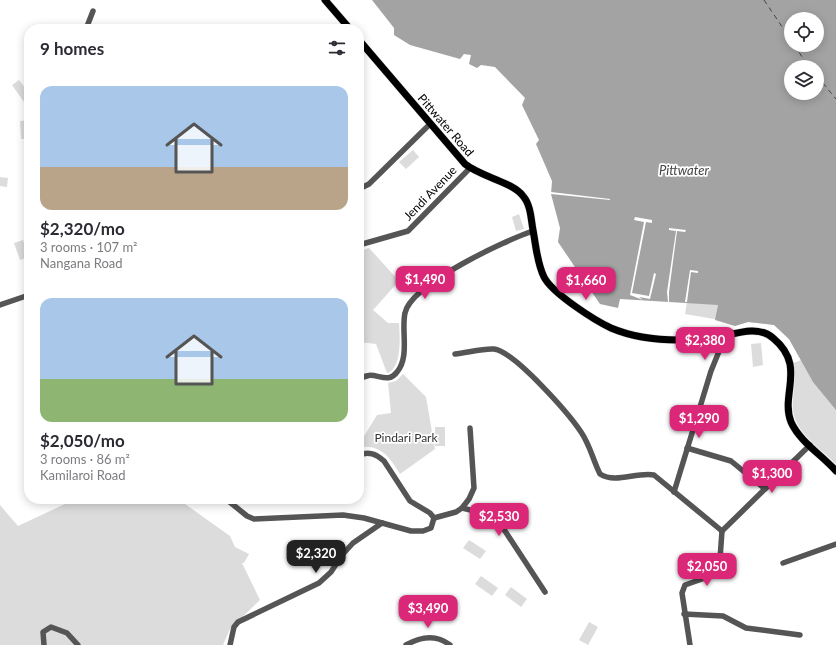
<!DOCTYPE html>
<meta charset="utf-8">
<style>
body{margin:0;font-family:Lato,sans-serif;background:#f7f7f7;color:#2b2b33;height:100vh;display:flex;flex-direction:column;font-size:15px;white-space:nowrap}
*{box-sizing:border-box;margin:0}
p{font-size:13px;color:#7c7c81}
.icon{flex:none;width:22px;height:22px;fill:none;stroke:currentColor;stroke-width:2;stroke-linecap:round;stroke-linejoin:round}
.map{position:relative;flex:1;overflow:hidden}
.panel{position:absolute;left:24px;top:24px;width:340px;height:480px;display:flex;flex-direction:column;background:#fff;border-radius:16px;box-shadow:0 2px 10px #0003}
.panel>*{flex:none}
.fabs{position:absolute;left:784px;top:12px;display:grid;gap:8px}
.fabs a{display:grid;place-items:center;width:40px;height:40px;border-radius:50%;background:#fff;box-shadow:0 2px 10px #0003;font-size:20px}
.price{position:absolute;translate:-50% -34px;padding:0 9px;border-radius:8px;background:#db2777;color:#fff;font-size:13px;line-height:26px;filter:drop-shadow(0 1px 2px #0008)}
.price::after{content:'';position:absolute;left:50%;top:24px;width:12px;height:9px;margin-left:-6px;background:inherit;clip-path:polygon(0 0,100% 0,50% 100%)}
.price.selected{background:#222;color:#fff}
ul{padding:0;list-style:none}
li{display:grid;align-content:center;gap:8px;height:212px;padding:0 16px}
li span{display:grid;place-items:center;height:124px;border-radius:12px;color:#555}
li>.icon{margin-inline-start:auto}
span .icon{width:72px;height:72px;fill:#fffc;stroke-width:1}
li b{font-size:17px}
h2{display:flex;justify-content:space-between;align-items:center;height:48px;padding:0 16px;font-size:17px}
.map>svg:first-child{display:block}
</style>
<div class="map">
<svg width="836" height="645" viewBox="0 0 836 645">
<rect width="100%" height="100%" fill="#fff"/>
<g fill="#dcdcdc">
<path d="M19,80L29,93V98L24,102L12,85Z"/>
<path d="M29,120V139H21L20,121Z"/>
<path d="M413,150L419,157L406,169L399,162Z"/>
<path d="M0,177L8,178L7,187L0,186Z"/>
<path d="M519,214L524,229L516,231L512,217Z"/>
<path d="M23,240L29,257L20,260L14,243Z"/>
<path d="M369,248L399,281L373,310L388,323H399C400,336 402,369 387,373L376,344L359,342V322L362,319L359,316V285L362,277L359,270V253L360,251Z"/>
<path d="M711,299L836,328V464C821,449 794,432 793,409C792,392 797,380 793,363L801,360L789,339L774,325L748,322L735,326L714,319L685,314L687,302L708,304Z"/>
<path d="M761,343L763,365L753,367L751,344Z"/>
<path d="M403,374L426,397L435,449L400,474C390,458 382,445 361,447L360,443L377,415L391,413L388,383L396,381Z"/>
<rect x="435" y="427" width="10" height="19"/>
<path d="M69,499H178L230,536L235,547L249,554L244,563H242L260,600L230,629L223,645H0V505L18,526L65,504Z"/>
<path d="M469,540L486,551L480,559L463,548Z"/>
<path d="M481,576L498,588L492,596L475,584Z"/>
<path d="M511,587L527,599L521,607L505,595Z"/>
<path d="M589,622L598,627L588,645L579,640Z"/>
</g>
<path fill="#a3a3a3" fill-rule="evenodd" d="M372,0H836V410L813,382L789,339L774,325L748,322L735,326L715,320L718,305L620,299L618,308L600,304L558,242L560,228L551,194L552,181L536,144L539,140L522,105L525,98L495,67L481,65L477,68L469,64L471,55L464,54L460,59L410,45L394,35V28ZM791,19H817V45H791ZM791,67H817V93H791Z"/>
<g fill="#fff">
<path d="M551,192L610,199V200L551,194Z"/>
<path d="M635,217L652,220V223L646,222L632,293L649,296L654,273L656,274L650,299L639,297L643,300L630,295L644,222L634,220Z"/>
<path d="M669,228L686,230L685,232L677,231L669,292V302H668L667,292L676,231L669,230Z"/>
<path d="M690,270L698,271V273L691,272L687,302H685Z"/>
</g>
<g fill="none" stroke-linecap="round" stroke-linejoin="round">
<g stroke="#444" stroke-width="1" stroke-dasharray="5 4" stroke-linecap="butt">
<path d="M764,0L791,40"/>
<path d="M794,45L809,67"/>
<path d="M817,76L836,99"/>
</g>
<defs>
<g id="major">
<path d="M325,0L350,29"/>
<path d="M359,40L465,164C481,177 513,182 523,196C531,205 531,220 533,230C536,246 537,263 544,277C552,293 594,320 611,328C632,337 657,340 679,340C691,340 703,340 715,338C733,335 757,324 773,338C807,366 780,394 791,422C800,442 822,455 836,471"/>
</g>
</defs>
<use href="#major" stroke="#dbdbdb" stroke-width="8"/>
<g stroke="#555" stroke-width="5.5">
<path d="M86,29L93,11"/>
<path d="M359,50L364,46"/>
<path d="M359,189L369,184L430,124"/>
<path d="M359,245L408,231L470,168"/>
<path d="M0,305L29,295"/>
<path d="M455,354C466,353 484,348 494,349C515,352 569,414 581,432C590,445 593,460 600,474C616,484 635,472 654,475L722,531"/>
<path d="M359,380C373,367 386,387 397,372C410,357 401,330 405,313C411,284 506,240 533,231"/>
<path d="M687,448L731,461L765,489"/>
<path d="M359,455C369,451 376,454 384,461L410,501L430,513L434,518"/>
<path d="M674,492L711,371L720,349"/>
<path d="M226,499L247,516L254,519L343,515L364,518L411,531H423L431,528L434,518"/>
<path d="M462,508L469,499L474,488L470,428"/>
<path d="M434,518L456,512L462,508C480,512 493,515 505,531L545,592"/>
<path d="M722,531L810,445"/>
<path d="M783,563L836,544"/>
<path d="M684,614L723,616L746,628L800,635"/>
<path d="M44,645L43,632L51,627L67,633L78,645"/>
<path d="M230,645L234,627L238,622L319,583L331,572L342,555L353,543L382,523"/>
<path d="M406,645C420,637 436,634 450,645"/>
<path d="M690,645L682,593L685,585L719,573L722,531"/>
</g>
<use href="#major" stroke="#000" stroke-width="7"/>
</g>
<g text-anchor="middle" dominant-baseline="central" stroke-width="3.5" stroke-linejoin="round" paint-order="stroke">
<g font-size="12" fill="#000" stroke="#fff">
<text transform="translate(446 125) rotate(49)">Pittwater Road</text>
<text transform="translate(430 193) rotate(-46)">Jendi Avenue</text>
</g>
<g font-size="12" fill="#333" stroke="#fff">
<text x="406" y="437">Pindari Park</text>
</g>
<g font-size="13" font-style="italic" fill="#444" stroke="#fff">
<text x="684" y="170">Pittwater</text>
</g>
</g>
</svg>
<div class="fabs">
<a><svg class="icon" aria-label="locate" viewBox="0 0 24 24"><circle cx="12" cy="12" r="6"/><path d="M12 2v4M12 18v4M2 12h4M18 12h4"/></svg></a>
<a><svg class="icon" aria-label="layers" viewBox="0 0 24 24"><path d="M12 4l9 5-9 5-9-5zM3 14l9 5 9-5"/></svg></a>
</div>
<b class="price" style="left:425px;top:300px">$1,490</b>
<b class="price" style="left:586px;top:301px">$1,660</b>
<b class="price" style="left:705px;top:361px">$2,380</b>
<b class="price" style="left:699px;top:439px">$1,290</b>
<b class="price" style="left:772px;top:494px">$1,300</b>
<b class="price" style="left:499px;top:537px">$2,530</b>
<b class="price selected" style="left:316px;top:574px">$2,320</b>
<b class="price" style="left:707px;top:587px">$2,050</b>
<b class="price" style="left:428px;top:629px">$3,490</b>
<section class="panel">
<h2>9 homes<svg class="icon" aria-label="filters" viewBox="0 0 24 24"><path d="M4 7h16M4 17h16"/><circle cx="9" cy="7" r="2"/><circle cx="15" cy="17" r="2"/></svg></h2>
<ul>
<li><span style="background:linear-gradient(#a9c7e8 65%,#b9a48a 0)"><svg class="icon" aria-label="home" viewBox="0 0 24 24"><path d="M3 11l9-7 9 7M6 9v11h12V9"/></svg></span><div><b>$2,320/mo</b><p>3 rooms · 107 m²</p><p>Nangana Road</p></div></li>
<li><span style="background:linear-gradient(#a9c7e8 65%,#8fb573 0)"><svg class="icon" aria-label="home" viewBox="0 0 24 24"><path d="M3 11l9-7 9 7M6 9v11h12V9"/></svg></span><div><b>$2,050/mo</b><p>3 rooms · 86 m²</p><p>Kamilaroi Road</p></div></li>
</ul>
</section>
</div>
